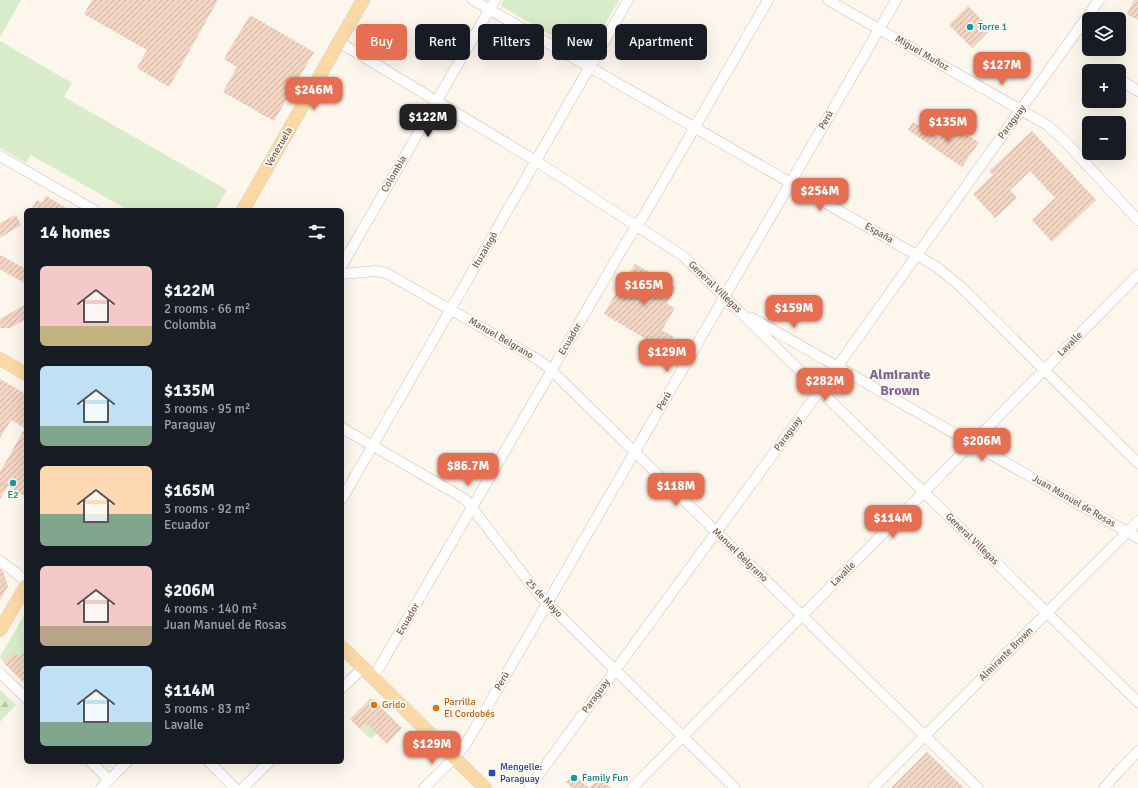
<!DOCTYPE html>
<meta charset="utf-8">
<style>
body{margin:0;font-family:Signika,sans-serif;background:#242831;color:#f1f3f6;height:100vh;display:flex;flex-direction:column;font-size:15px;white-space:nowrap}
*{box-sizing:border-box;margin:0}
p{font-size:13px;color:#9ea1a6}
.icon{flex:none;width:22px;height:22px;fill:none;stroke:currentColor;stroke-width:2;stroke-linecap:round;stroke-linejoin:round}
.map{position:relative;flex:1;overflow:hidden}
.sheet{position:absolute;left:24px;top:208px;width:320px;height:556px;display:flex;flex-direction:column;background:#171b24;border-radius:6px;box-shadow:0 4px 16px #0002}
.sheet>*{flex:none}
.guide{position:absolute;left:356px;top:24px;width:380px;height:36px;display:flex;gap:8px}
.controls{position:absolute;left:1082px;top:12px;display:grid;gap:8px}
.controls a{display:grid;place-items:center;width:44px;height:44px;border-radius:6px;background:#171b24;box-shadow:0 4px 16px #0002;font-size:20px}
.price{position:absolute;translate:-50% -34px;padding:0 9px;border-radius:8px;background:#e76f51;color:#fff;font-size:13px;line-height:26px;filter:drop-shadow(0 1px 2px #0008)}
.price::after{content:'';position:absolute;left:50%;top:24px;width:12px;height:9px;margin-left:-6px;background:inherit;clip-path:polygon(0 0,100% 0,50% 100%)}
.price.current{background:#222;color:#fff}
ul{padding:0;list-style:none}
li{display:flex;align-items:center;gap:12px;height:100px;padding:0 16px}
li span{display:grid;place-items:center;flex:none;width:112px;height:80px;border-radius:6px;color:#555}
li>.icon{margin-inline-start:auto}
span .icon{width:48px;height:48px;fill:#fffc;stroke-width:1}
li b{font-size:17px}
h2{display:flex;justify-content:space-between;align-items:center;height:48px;padding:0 16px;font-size:17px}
.chip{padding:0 14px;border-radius:6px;background:#171b24;box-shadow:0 4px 16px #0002;font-size:14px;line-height:36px}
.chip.current{background:#e76f51;color:#fff}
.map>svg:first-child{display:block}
</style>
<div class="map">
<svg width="1138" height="788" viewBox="0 0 1138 788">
<defs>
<pattern id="forest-firs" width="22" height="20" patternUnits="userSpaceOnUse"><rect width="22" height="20" fill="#d8ecc9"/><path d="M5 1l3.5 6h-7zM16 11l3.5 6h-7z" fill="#b4c2a5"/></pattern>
<pattern id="building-hatch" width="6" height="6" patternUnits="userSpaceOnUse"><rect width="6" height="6" fill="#f3d5c3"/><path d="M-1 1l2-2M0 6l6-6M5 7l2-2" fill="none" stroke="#cab0a1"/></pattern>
</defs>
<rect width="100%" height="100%" fill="#fdf6ec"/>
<g fill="#d8ecc9">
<path d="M0,0H21L0,37Z"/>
<path d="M504,0H619L587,56L501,6Z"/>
<path d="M0,41L72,83L64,97L227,190L215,210H128L31,155L26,163L0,148Z"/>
<path d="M26,612V650L20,658L14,652L4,663L0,657Z"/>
<path d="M381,708L392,718L371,739L360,729Z"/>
</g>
<path fill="url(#forest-firs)" d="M0,690L16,705L0,722Z"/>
<g fill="url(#building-hatch)">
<path d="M92,0H218L169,87L137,68L147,50L84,14Z"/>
<path d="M1134,0H1138V20L1127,14Z"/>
<path d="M968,6L991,29L972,48L949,25Z"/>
<path d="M250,15L314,52L274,121L223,92L237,67L224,59Z"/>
<path d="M913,122L939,138L947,125L979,142L962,167L908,130Z"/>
<path d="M1032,131L1096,200L1052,242L1032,220L1055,198L1030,171L1010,190L1017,198L995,218L973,194L993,175L989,171Z"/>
<path d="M46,196L70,210H31L37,200L42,203Z"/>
<path d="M16,215L21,225L0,238V223Z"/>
<path d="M0,255L26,269V284L0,269Z"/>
<path d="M635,264L676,288L667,304L675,308L662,330L674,337L666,351L604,314L624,279L626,280Z"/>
<path d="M26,304V319L10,328H0V319Z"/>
<path d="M0,379L26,394V497L8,486L0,499V472L25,428L11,420L0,438Z"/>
<path d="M0,569L3,571L8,586L0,600Z"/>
<path d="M26,650V685L4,663L14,652L19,657Z"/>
<path d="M371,698L402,728L387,744L366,723L360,729L350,719Z"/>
<path d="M927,752L964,788H891Z"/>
<path d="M574,774L589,788H572L566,782Z"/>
<path d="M600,777L611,788H589Z"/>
</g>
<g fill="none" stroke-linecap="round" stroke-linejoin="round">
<defs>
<g id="minor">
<path d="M473,0L937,267L960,286L1138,463"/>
<path d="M828,0L1047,125L1064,140L1138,220"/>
<path d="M339,42L536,161L683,256L1138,702"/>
<path d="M1119,79L1138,91"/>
<path d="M0,156L94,210"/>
<path d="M342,265L495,0"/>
<path d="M342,274L376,271L386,273L537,359L548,367L978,788"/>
<path d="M752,318L1138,538"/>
<path d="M342,428L465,499L540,596L735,788"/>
<path d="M342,499L628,0"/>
<path d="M0,561L15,572L26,582"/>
<path d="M0,673L26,698"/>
<path d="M373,678L628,239L646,212L768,0"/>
<path d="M342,688L363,668"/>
<path d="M91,762L109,780"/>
<path d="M209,762L235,788"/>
<path d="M101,788L127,762"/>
<path d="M243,788L269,762"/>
<path d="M424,788L458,754L467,742L896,0"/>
<path d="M529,788L837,367L1099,0"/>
<path d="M632,788L1138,275"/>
<path d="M873,788L1138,521"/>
<path d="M1104,788L1119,771L1138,751"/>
</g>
<g id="major">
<path d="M243,210L363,0"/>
<path d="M0,359L26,374"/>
<path d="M0,630L26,586"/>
<path d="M342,647L485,788"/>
</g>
</defs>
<use href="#minor" stroke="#d1beb0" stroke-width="11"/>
<use href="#major" stroke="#dad1cd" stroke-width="14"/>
<use href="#minor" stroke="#fff" stroke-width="10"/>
<use href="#major" stroke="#fbd9a5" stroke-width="13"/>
</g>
<g fill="#0f9aa8" stroke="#fffaf3" stroke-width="1.5">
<circle cx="970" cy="27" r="4"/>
<circle cx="13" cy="483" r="4"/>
<circle cx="574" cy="778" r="4"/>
</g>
<g fill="#e8710a" stroke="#fffaf3" stroke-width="1.5">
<circle cx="374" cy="705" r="4"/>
<circle cx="436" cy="708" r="4"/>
</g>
<rect fill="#1a4fb4" stroke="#fffaf3" stroke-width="1.5" x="488" y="769" width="8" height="8" rx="2"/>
<g text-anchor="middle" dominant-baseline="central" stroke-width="3.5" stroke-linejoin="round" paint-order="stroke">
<g font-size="10" fill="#0d838f" stroke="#fffaf3" text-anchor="start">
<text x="978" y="27">Torre 1</text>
<text x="13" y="495" text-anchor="middle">E2</text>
<text x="582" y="778">Family Fun</text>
</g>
<g font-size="10" fill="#7a5c4d" stroke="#fffaf3">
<text transform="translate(922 53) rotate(30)">Miguel Muñoz</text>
<text transform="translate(826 120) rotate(-60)">Perú</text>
<text transform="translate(1012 122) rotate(-54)">Paraguay</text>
<text transform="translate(279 147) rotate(-60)">Venezuela</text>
<text transform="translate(394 174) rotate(-60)">Colombia</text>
<text transform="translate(879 233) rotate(30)">España</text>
<text transform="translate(485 250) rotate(-60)">Ituzaingó</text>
<text transform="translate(715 287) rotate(44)">General Villegas</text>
<text transform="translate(501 338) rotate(30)">Manuel Belgrano</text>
<text transform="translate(570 339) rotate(-60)">Ecuador</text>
<text transform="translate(1070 344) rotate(-45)">Lavalle</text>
<text transform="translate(664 401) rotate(-60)">Perú</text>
<text transform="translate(788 434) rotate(-54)">Paraguay</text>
<text transform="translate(1074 501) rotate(30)">Juan Manuel de Rosas</text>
<text transform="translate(972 539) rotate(44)">General Villegas</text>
<text transform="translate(740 555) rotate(44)">Manuel Belgrano</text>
<text transform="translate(843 574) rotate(-45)">Lavalle</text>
<text transform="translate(544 598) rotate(47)">25 de Mayo</text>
<text transform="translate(408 619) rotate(-60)">Ecuador</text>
<text transform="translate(1006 654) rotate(-45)">Almirante Brown</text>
<text transform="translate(502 681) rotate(-60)">Perú</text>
<text transform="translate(596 696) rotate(-54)">Paraguay</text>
</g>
<g font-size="10" fill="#c56008" stroke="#fffaf3" text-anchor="start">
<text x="444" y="702">Parrilla<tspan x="444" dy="12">El Cordobés</tspan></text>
<text x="382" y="705">Grido</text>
</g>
<g font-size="10" fill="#164399" stroke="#fffaf3" text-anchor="start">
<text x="500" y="767">Mengelle:<tspan x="500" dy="12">Paraguay</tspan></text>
</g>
<g font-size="14" font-weight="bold" fill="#846695" stroke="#fffaf3">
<text x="900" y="374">Almirante<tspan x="900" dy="16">Brown</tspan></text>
</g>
</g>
</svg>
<div class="controls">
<a><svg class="icon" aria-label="layers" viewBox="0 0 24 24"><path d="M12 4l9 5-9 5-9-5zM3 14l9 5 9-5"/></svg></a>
<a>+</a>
<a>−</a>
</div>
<b class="price" style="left:1002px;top:86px">$127M</b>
<b class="price" style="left:314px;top:111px">$246M</b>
<b class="price current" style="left:428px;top:138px">$122M</b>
<b class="price" style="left:948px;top:143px">$135M</b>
<b class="price" style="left:820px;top:212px">$254M</b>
<b class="price" style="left:644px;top:306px">$165M</b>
<b class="price" style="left:794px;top:329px">$159M</b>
<b class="price" style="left:667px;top:373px">$129M</b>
<b class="price" style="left:825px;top:402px">$282M</b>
<b class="price" style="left:982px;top:462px">$206M</b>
<b class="price" style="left:468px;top:487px">$86.7M</b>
<b class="price" style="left:676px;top:507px">$118M</b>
<b class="price" style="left:893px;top:539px">$114M</b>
<b class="price" style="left:432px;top:765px">$129M</b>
<div class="guide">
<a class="chip current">Buy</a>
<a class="chip">Rent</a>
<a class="chip">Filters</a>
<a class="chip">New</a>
<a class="chip">Apartment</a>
</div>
<section class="sheet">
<h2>14 homes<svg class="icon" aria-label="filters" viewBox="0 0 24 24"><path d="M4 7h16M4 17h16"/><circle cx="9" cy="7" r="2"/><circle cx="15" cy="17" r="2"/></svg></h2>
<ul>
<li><span style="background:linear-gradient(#f6c9c9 75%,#c2b280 0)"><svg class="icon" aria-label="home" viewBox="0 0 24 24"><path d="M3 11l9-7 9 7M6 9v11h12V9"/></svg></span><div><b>$122M</b><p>2 rooms · 66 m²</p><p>Colombia</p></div></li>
<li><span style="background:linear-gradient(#bfe0f5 75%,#7fa58c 0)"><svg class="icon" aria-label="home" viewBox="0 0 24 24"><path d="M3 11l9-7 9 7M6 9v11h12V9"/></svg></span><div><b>$135M</b><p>3 rooms · 95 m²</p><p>Paraguay</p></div></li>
<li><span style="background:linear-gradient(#ffd9b3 60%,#7fa58c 0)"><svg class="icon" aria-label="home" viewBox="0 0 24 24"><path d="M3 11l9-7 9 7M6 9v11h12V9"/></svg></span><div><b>$165M</b><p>3 rooms · 92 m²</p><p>Ecuador</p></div></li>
<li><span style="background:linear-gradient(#f6c9c9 75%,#b9a48a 0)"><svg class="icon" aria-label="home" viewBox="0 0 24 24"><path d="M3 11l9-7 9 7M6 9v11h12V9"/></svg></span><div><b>$206M</b><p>4 rooms · 140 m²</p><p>Juan Manuel de Rosas</p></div></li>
<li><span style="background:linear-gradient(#bfe0f5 70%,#7fa58c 0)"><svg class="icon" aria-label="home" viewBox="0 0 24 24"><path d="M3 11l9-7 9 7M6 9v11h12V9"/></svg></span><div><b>$114M</b><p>3 rooms · 83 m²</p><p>Lavalle</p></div></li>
</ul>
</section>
</div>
